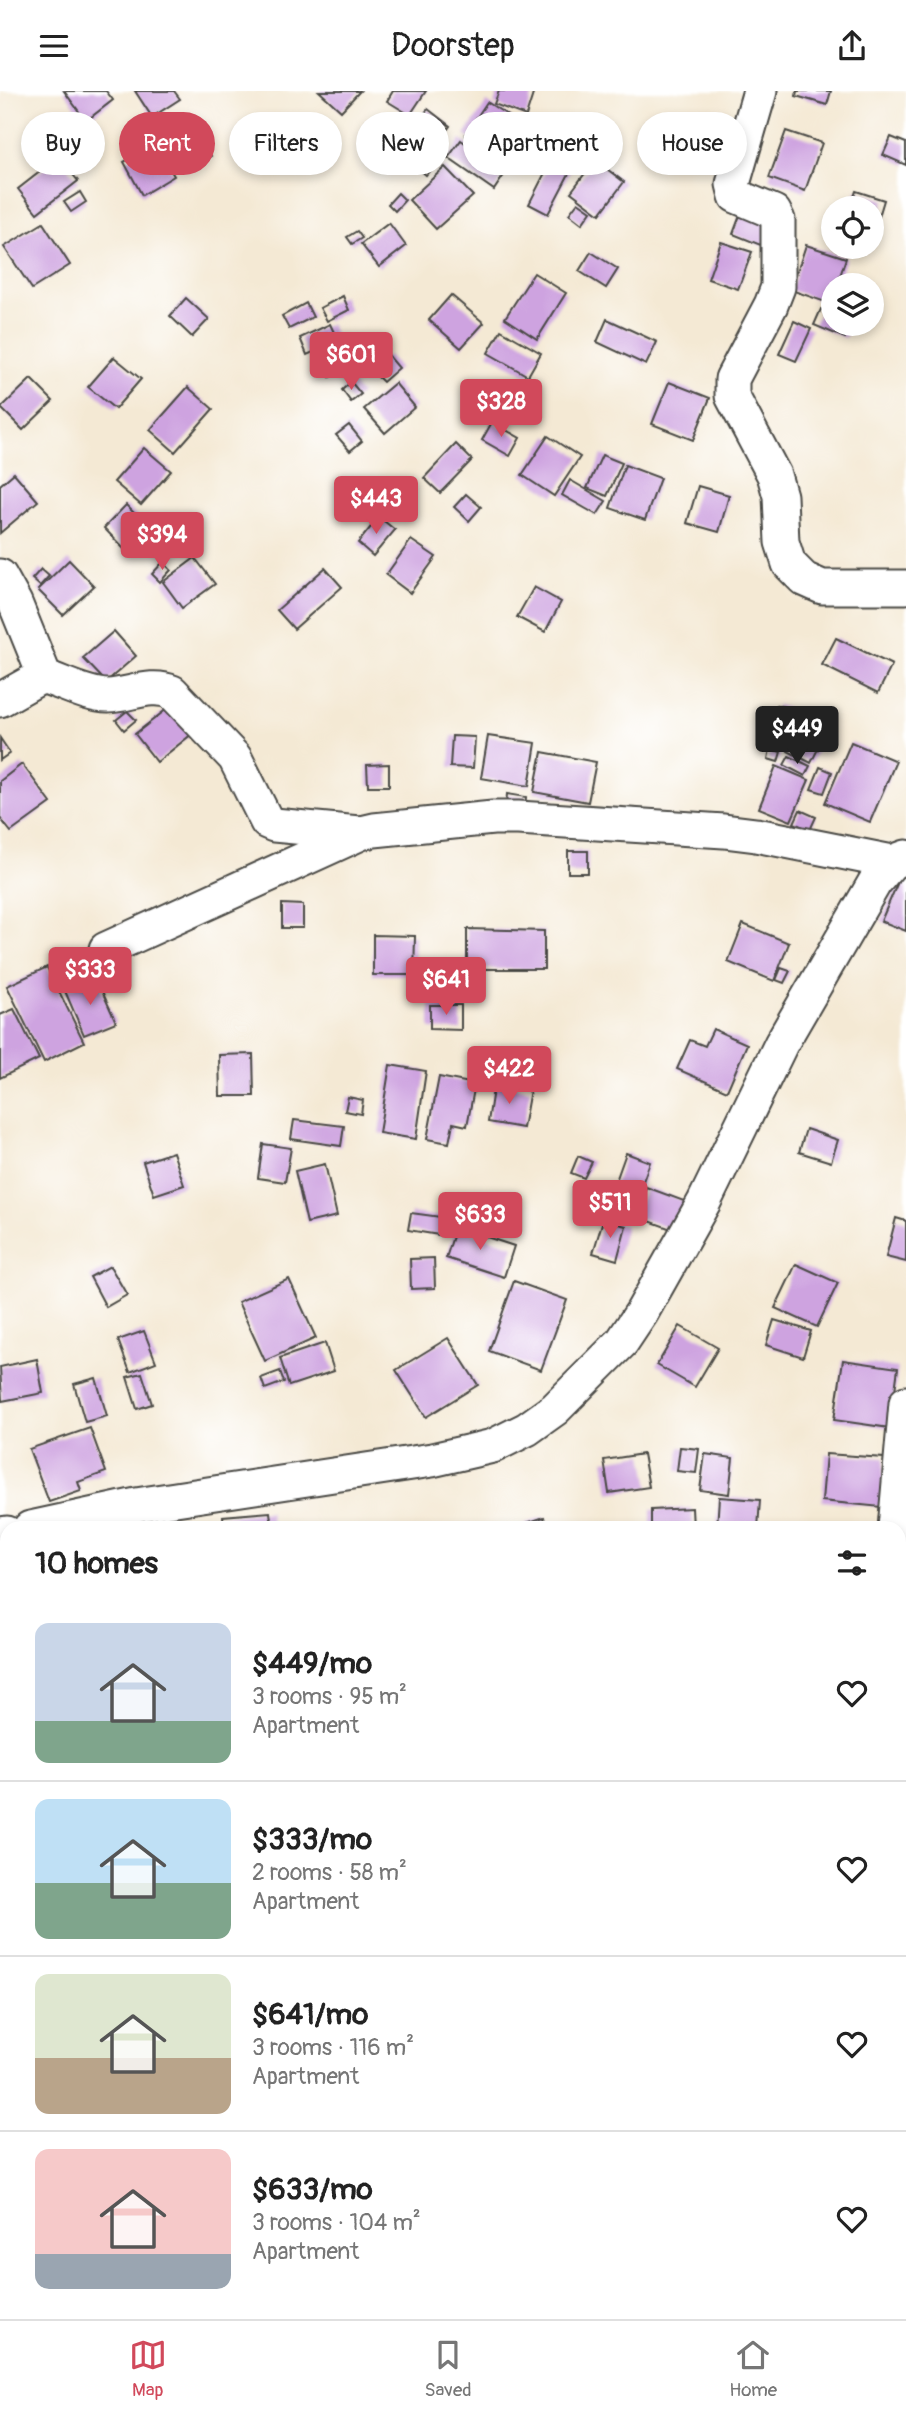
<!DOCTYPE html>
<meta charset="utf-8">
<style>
body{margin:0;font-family:Pangolin,sans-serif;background:#f6f6f6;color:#222;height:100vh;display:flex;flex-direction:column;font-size:26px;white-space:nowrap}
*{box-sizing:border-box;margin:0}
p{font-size:23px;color:#767676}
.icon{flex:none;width:38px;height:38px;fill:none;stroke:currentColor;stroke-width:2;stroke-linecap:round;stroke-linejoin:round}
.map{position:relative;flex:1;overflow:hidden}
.side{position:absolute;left:0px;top:1430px;width:906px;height:800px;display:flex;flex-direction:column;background:#fff;border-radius:21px 21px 0 0;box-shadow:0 4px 10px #0003}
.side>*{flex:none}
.hud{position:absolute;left:21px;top:21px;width:864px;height:63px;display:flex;gap:14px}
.fabs{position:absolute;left:821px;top:105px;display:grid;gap:14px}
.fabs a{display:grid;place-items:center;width:63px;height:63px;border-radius:50%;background:#fff;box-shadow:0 4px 10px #0003;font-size:35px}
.price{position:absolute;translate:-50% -60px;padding:0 16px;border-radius:7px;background:#d1495b;color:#fff;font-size:23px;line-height:46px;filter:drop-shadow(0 2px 4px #0008)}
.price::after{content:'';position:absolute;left:50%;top:42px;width:21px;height:16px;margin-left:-10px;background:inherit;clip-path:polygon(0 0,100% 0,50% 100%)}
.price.current{background:#222;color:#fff}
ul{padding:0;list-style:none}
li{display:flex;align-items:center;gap:21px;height:175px;padding:0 35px}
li+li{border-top:2px solid #e0e0e0}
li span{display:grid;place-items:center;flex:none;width:196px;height:140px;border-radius:14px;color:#555}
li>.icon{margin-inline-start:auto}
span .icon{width:84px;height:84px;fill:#fffc;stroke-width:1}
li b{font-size:30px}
h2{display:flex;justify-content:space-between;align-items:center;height:84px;padding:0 35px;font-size:30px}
.chip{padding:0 24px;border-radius:32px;background:#fff;box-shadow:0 4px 10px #0003;font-size:24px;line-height:63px}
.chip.current{background:#d1495b;color:#fff}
header{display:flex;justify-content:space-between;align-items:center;height:91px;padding:0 35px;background:#fff;font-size:32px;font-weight:600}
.menu{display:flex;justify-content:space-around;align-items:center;height:98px;border-top:2px solid #e0e0e0;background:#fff;font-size:19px;color:#767676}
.menu a{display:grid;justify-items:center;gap:4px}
.menu .current{color:#d1495b}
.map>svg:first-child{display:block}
</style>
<header><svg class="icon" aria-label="menu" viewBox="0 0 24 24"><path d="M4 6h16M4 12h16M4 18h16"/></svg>Doorstep<svg class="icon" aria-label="share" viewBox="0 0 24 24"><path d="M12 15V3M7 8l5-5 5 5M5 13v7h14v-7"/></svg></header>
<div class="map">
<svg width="906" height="2228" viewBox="0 0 906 2228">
<rect width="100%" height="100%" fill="#fff"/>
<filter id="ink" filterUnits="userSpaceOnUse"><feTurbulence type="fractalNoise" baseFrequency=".0143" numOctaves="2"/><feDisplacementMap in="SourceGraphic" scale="14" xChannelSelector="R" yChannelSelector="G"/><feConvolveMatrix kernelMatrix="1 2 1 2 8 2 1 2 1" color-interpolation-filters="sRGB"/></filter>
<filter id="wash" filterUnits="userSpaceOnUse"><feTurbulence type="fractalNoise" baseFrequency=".00686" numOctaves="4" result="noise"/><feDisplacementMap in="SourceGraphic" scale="28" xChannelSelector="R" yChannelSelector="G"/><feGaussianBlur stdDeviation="1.57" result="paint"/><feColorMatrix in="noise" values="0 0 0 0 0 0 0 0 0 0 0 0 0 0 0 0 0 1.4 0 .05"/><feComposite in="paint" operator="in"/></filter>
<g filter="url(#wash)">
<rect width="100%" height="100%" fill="#f4e9d4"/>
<g id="blocks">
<g fill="#cea3e0">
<path d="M64,0H106L113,9L86,30Z"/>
<path d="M135,0H174L180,8L152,26Z"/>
<path d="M319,0H360L341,20Z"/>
<path d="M393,0H426L410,24L387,10Z"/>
<path d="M499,0H534L526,25L494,13Z"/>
<path d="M797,0H831L827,14L796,5Z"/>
<path d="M487,11L515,29L493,63L465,44Z"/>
<path d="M428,18L450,35L436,54L414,36Z"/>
<path d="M786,40L822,52L805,100L769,87Z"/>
<path d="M198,44L211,65L186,79L173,58Z"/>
<path d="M891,46L906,52V74L883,64Z"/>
<path d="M461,49L506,81L494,99L448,67Z"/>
<path d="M562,50L591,64L583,80L554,66Z"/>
<path d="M156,53L174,85L142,104L124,71Z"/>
<path d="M419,53L438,69L426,84L407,68Z"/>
<path d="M59,66L78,90L37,122L18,98Z"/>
<path d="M552,68L572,77L548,123L529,113Z"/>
<path d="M595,69L624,91L600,123L571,101Z"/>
<path d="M445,76L473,105L436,138L409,109Z"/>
<path d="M856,100L884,109L874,142L872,141V117H850Z"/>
<path d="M80,101L86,111L71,121L64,111Z"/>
<path d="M398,102L405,109L395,120L388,113Z"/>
<path d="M578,111L591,120L582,133L569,123Z"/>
<path d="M742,119L772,130L763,155L733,143Z"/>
<path d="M43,132L70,174L32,198L4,156Z"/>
<path d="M389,132L406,155L379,176L361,153Z"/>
<path d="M357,140L362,147L352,153L347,146Z"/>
<path d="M721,151L752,161L738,198L708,188Z"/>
<path d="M806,154L846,167L837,194H833L831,213L791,199Z"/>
<path d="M591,161L618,178L606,197L579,180Z"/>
<path d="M534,182L566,202L537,248L505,227Z"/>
<path d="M451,204L484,232L461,257L429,229Z"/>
<path d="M343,205L349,219L327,230L320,217Z"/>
<path d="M186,207L209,228L192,246L170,225Z"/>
<path d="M306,212L313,226L289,238L282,225Z"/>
<path d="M821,218L833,223V233H851L845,247L814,234Z"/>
<path d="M607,228L657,251L646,274L597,251Z"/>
<path d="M794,230L811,238L796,270L779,263Z"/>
<path d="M330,233L338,250L307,264L300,247Z"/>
<path d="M501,239L541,262L528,285L488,262Z"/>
<path d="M333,263L343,277L330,286L320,272Z"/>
<path d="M388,264L399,277L383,291L371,279Z"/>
<path d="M114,266L141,288L115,318L88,296Z"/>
<path d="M31,288L53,310L23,339L1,317Z"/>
<path d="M351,291L361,303L351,311L342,299Z"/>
<path d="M669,291L710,307L693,349L652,333Z"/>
<path d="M395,292L415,316L385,342L364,318Z"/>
<path d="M188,296L213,318L175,361L150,339Z"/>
<path d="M492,331L520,347L510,365L482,349Z"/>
<path d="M349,334L362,350L350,360L336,344Z"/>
<path d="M548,345L580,366L554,405L522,384Z"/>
<path d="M456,353L472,369L440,402L424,387Z"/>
<path d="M144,357L171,380L141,414L114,391Z"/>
<path d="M602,364L622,372L607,405L587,397Z"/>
<path d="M625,374L660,387L645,429L610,417Z"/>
<path d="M14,382L38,410L0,442V394Z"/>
<path d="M570,389L606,410L597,424L562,404Z"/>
<path d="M698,395L729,404L719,441L687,432Z"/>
<path d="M466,403L481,416L469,430L454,416Z"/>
<path d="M126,414L149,437L126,460L104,437Z"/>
<path d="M379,426L395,439L373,465L358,452Z"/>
<path d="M411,449L436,466L410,502L386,484Z"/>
<path d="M195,467L215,493L182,517L163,491Z"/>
<path d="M69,469L94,495L63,524L38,499Z"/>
<path d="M163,471L171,479L160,491L152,483Z"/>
<path d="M325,477L342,496L294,538L277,519Z"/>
<path d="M41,478L49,485L40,495L32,488Z"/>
<path d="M534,496L561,511L545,541L517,526Z"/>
<path d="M114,540L136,565L106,591L83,567Z"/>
<path d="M836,547L892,574L878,602L822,574Z"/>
<path d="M176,611L198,638L157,671L135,643Z"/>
<path d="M777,614L788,617L785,632L774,629Z"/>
<path d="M127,620L136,629L124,639L116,629Z"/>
<path d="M801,633L825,644L811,672L788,660Z"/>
<path d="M452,645L475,646L473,677L450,676Z"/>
<path d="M488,645L536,652L529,695L481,687Z"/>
<path d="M0,647L10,662L0,669Z"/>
<path d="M851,651L896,670L870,731L825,712Z"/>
<path d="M770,658L781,661L778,671L768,668Z"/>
<path d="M542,661L596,671L588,711L534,701Z"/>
<path d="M789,665L810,675L805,685L784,674Z"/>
<path d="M22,673L51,712L11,741L0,727V690Z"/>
<path d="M389,673V695H368L367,674Z"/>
<path d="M776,675L809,689L791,730L759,717Z"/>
<path d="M820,676L832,681L824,702L811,698Z"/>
<path d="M507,703L526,706L525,717L506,715Z"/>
<path d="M800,719L816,726L810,739L794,732Z"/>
<rect x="568" y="760" width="20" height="22"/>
<path d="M901,784L906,786V840L881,830Z"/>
<path d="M282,813L303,814V837H282Z"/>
<path d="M743,833L789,852L774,890L728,871Z"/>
<path d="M467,838L544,840V878H467Z"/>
<path d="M373,844L415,845L414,884H373Z"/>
<path d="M47,876L84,951L44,971L7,895Z"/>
<path d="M781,877L790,880L784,892L776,889Z"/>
<path d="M96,887L116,931L84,944L65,900Z"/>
<path d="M430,914H461V939L430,938Z"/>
<path d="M14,918L39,968L0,987V924Z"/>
<path d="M713,938L747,953L727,1000L677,978L690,949L705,955Z"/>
<path d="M253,963L254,1005H220L219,964Z"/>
<path d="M390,974L426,980L416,1048L379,1042Z"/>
<path d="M439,986L475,993L467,1035L453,1032L449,1052L427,1048Z"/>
<path d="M494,992L530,999L523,1037L488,1031Z"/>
<path d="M348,1006L363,1009L361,1023L345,1020Z"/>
<path d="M294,1029L344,1035L341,1055L291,1048Z"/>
<path d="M806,1038L838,1049L831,1071L799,1061Z"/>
<path d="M263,1053L291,1057L285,1091L258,1087Z"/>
<path d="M173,1061L184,1094L154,1104L143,1071Z"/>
<path d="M626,1062L650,1071L631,1123L607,1115Z"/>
<path d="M578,1065L592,1071L584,1087L571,1082Z"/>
<path d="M325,1073L337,1125L307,1132L295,1080Z"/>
<path d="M646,1096L684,1110L674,1139L635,1125Z"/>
<path d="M411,1122L441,1126L439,1144L408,1139Z"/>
<path d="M896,1127L906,1130V1171L886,1166Z"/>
<path d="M603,1129L626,1135L617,1169L593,1162Z"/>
<path d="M456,1136L514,1155L504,1186L446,1167Z"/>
<path d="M434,1167L435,1197L411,1198L410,1168Z"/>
<path d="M796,1173L838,1192L817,1236L775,1217Z"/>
<path d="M110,1175L127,1204L106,1216L90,1186Z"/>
<path d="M289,1188L316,1247L265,1270L238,1211Z"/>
<path d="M514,1190L567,1209L541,1279L489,1260Z"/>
<path d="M774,1229L811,1240L803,1266L766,1254Z"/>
<path d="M680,1235L718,1257L695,1296L657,1274Z"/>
<path d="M144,1240L156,1271L130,1281L118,1249Z"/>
<path d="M448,1247L478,1294L426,1326L396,1279Z"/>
<path d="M325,1252L334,1280L289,1295L280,1267Z"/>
<path d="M37,1268L43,1302L2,1310L0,1276Z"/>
<path d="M843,1269L898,1277L890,1337L834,1329Z"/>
<path d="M280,1280L284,1291L265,1298L261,1287Z"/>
<path d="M142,1282L152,1313L137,1318L127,1286Z"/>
<path d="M96,1287L107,1325L85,1331L74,1293Z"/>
<path d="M90,1337L106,1381L78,1391L81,1400L49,1411L29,1358Z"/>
<path d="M680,1356L699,1358L696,1382L677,1380Z"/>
<path d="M643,1363L649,1396L609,1402L604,1369Z"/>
<path d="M705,1363L733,1367L729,1403L700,1399Z"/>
<path d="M826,1363L884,1367L881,1416L822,1410Z"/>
<path d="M719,1406L760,1409L758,1437H717Z"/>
<path d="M692,1417L693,1437H651V1419Z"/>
<path d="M270,1421L272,1437H224L223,1425Z"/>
<path d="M544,1426L547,1437H525L524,1433Z"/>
<path d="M0,1508L7,1531L0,1532Z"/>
<path d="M900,1727H902L905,1759H900Z"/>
<path d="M906,1841V1883L900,1884V1843Z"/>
<rect x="840" y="2222" width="45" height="6"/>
</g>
</g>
</g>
<g filter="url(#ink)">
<use href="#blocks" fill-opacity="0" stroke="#494844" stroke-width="2"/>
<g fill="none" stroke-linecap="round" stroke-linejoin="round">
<defs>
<g id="minor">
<path d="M760,0L733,93L736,105L774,121L778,129V196L771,214L732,288V305L774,384L780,405L782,451L789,473L804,488L822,496H906"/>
<path d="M0,485L15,512L45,586"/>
<path d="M0,609L37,588L45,586C64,592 88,605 108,605C130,604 151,592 172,601L235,667L267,731L274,734L359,742"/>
<path d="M106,858L361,742L374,739L493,727H518L724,740L756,744L892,771"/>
<path d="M30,1437L136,1414L432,1369L493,1355L527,1338L555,1318L622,1251L642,1221L704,1111L781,953L875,791L892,771L906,766"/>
<path d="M895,1437L906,1312"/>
<path d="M0,1443L7,1442"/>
<path d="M900,1587L906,1634"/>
<path d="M900,1718L906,1717"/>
</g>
</defs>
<use href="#minor" stroke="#494844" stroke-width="37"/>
<use href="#minor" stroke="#fff" stroke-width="33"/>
</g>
</g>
</svg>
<div class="fabs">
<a><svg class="icon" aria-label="locate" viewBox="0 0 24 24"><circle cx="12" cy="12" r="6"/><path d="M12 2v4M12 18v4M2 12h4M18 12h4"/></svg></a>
<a><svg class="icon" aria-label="layers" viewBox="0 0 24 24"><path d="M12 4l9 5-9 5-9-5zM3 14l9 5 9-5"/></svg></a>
</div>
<b class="price" style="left:351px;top:301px">$601</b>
<b class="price" style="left:501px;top:348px">$328</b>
<b class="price" style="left:376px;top:445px">$443</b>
<b class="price" style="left:162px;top:481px">$394</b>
<b class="price current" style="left:797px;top:675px">$449</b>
<b class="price" style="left:90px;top:916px">$333</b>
<b class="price" style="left:446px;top:926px">$641</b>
<b class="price" style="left:509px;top:1015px">$422</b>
<b class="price" style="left:610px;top:1149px">$511</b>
<b class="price" style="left:480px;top:1161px">$633</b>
<div class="hud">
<a class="chip">Buy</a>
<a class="chip current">Rent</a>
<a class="chip">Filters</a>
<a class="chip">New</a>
<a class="chip">Apartment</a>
<a class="chip">House</a>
</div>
<section class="side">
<h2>10 homes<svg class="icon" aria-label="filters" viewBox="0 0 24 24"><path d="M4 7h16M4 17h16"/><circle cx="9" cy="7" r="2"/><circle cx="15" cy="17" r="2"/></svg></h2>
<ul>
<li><span style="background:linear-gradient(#c9d6e8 70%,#7fa58c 0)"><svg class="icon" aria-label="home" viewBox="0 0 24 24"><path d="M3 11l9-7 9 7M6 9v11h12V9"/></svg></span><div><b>$449/mo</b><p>3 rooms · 95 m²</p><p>Apartment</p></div><svg class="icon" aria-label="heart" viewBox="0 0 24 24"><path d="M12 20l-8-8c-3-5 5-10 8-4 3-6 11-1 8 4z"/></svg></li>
<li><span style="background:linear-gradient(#bfe0f5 60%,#7fa58c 0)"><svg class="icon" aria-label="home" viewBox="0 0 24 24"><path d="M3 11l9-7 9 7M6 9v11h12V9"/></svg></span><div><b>$333/mo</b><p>2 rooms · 58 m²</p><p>Apartment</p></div><svg class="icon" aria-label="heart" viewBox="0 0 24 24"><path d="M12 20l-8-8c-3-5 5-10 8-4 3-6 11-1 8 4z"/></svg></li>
<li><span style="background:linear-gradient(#dfe7d0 60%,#b9a48a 0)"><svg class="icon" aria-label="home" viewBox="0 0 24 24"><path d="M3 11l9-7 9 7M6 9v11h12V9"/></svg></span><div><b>$641/mo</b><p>3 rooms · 116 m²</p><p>Apartment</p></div><svg class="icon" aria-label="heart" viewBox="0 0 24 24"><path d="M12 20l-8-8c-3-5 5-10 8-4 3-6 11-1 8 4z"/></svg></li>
<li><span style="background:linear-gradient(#f6c9c9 75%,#9aa5b1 0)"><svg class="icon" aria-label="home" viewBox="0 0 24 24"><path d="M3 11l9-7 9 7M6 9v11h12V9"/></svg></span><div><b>$633/mo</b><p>3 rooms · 104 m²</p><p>Apartment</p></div><svg class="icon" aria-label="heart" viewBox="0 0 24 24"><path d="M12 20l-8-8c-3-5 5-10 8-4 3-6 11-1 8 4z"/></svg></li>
</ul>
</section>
</div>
<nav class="menu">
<a class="current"><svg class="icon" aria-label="map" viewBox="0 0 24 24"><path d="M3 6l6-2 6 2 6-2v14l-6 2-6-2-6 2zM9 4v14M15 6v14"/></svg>Map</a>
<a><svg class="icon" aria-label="saved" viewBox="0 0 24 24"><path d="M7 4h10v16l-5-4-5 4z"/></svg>Saved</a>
<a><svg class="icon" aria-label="home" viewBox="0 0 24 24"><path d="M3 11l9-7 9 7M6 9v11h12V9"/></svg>Home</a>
</nav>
